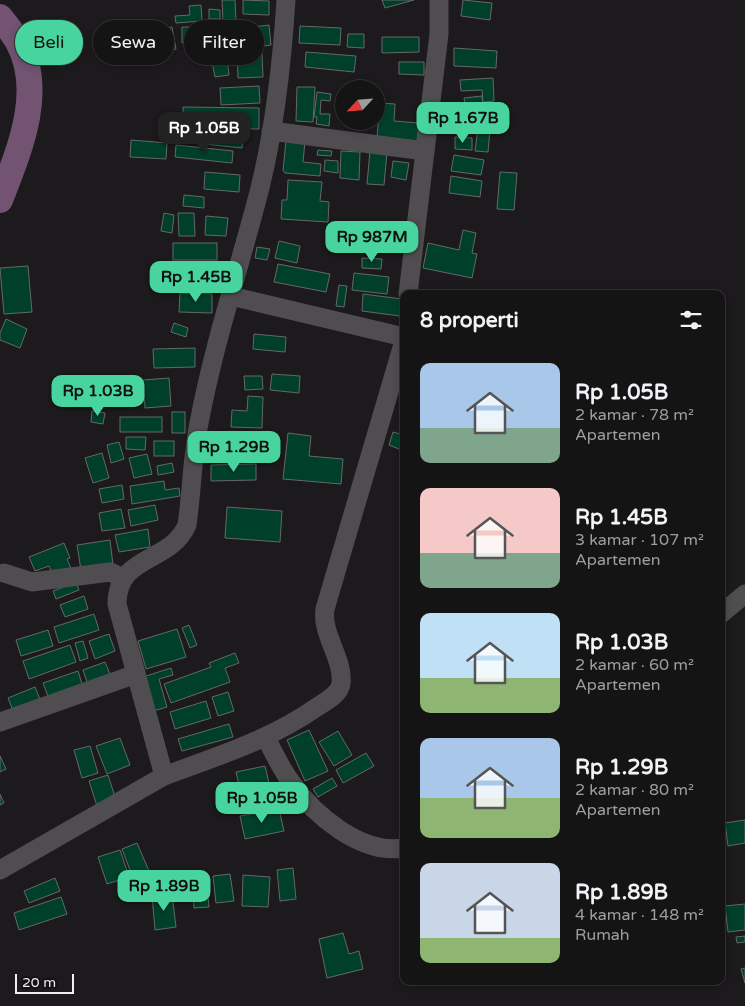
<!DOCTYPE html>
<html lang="id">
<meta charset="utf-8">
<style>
body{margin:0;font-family:"Varela Round",sans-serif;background:#1e1d1e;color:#f1f3f6;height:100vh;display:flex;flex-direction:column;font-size:19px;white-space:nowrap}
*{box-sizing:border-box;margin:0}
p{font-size:16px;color:#9d9ea0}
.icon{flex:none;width:28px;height:28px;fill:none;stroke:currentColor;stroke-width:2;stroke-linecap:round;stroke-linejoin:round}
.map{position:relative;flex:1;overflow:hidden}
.sheet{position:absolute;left:400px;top:290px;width:325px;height:695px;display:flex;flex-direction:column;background:#151415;border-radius:10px;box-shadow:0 2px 8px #0003,0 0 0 1px #343334}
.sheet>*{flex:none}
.top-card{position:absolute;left:15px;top:20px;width:310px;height:45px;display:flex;gap:10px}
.needle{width:32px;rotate:244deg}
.fabs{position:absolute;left:335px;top:80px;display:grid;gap:10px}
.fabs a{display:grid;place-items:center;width:50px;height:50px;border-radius:50%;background:#151415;box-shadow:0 2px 8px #0003,0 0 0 1px #343334;font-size:25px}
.scale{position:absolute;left:15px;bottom:12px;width:59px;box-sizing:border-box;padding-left:5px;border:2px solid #efeeef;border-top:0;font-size:14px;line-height:18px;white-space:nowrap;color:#efeeef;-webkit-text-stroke:4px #131113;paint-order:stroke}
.price{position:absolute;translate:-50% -42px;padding:0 11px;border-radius:10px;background:#47d49e;color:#111;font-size:16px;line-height:32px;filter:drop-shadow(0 1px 2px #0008)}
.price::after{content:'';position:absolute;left:50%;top:30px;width:15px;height:11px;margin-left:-8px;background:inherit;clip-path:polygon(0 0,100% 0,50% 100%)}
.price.on{background:#222;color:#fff}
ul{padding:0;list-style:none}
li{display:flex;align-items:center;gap:15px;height:125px;padding:0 20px}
li span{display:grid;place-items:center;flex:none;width:140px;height:100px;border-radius:10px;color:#555}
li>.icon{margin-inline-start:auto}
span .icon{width:60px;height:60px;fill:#fffc;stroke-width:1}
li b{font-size:21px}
h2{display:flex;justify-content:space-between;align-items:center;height:60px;padding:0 20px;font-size:21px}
.chip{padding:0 18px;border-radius:22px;background:#151415;box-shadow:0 2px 8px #0003,0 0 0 1px #343334;font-size:18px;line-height:45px}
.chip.on{background:#47d49e;color:#111}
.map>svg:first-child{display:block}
</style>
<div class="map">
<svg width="745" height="1006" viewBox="0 0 745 1006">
<rect width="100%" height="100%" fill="#1c1a1c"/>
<g fill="#00402b" stroke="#656866">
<path d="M222,0H235L236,21H223Z"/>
<path d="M243,0L269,1V15L243,14Z"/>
<path d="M382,0H414L385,8Z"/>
<path d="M463,0L492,3L490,20L461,16Z"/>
<path d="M201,5L202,21L176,23L175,16L190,15L189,6Z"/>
<path d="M209,9L220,10V19H209Z"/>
<path d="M269,25L271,45L239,49L236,29Z"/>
<path d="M300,26L341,28L340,45L299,43Z"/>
<path d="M172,27L176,49L169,51L165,28Z"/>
<path d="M182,27H202V42L182,43Z"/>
<path d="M221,30L222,39L231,38L233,51L208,54L206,41H210L208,31Z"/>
<path d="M348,34H364V48L347,47Z"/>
<path d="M382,37H419V52L382,53Z"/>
<path d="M203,47L204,56L192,58L190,49Z"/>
<path d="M454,48L497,51L496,68L454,66Z"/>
<path d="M306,52L356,56L354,72L305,67Z"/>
<path d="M262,53L263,77L238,78L237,54Z"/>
<path d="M227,60L229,75L215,77L212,62Z"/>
<path d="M399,62H424V75L399,74Z"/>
<path d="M493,78L494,101L483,102L482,90L461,91L460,80Z"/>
<path d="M259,86L260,103L221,105L220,88Z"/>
<path d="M297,87H315L313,122L296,121Z"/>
<path d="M317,92L331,94L330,101L321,100L320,114H330L329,126L316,124L317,117H314Z"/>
<path d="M482,96L484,116L467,118L464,98Z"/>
<path d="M380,103L395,104L394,121L419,123L417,141L377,137Z"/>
<path d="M183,107L259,108V129L183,128Z"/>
<path d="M478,128L490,129L488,152L475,151Z"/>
<path d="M186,131L243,137L242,148L185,142Z"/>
<path d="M455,137L472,138V150L455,149Z"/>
<path d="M131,140L167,143L166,159L130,157Z"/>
<path d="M286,141L305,142L303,162L321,164L320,176L285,173L283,170Z"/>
<path d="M176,145L233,151L232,163L175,157Z"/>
<path d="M318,150L332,151L331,156L317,155Z"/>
<path d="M341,151L360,152L359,180L340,178Z"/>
<path d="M370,151L387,152L384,185L367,184Z"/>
<path d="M454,155L484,160L481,175L451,171Z"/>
<path d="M325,160L338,161V173L324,171Z"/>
<path d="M393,161L409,163L406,180L391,177Z"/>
<path d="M205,172L240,175L239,192L204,189Z"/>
<path d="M500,172L517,173L514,210L497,209Z"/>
<path d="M451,176L482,181L480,197L449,193Z"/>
<path d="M288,180L322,182L320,201L329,202L328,222L281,219L282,200H287Z"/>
<path d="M184,195L204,197V208L183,206Z"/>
<path d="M164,213L174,215L172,233L161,231Z"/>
<path d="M178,213H194L195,236H179Z"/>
<path d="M206,216L228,218L226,236L205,235Z"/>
<path d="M463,230L476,233L472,253L477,254L472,278L423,268L428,243L459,250Z"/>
<path d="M345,232H383V247H344Z"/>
<path d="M279,241L300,246L297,263L275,258Z"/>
<rect x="173" y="243" width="44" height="17"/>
<path d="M257,247L270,249L267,260L255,258Z"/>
<path d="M362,258L382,259L381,269L362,268Z"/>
<path d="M278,264L330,274L326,292L274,282Z"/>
<path d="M28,266L32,312L4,314L0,268Z"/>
<path d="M354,273L389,277L387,294L352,290Z"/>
<path d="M339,285L347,286L344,307L336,306Z"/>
<path d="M180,293L212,294V313L179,312Z"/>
<path d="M363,294L402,299L400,316L362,311Z"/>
<path d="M6,319L27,329L20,348L0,340V333Z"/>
<path d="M174,323L188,328L186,337L171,332Z"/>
<path d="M254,334L286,337L285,352L253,349Z"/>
<path d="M195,348V367L154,368L153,349Z"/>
<path d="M272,374L300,376L299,393L270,390Z"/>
<path d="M244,376H262L263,389L245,390Z"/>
<path d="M169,378L171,406L145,408L143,380Z"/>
<path d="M248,396L263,397L262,428L231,427L232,410L247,411Z"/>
<path d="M92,411L105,413L103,424L91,422Z"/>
<rect x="172" y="412" width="13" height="21"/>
<rect x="120" y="417" width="42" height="15"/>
<path d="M393,432L404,435V451L389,445Z"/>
<path d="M231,433L246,434L244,456L229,455Z"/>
<path d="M288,433L311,436L309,456L343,459L341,484L283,479Z"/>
<path d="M126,437H146L145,450L126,449Z"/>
<rect x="154" y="441" width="20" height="15"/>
<path d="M119,442L124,459L111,463L107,445Z"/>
<path d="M102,453L109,478L93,483L85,458Z"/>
<path d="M147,454L152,474L134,478L129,458Z"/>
<path d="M172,463L174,472L158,475L157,466Z"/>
<path d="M256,464V480L211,481V465Z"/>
<path d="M164,481L165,490L179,488L180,496L132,504L130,486Z"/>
<path d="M122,485L124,499L102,503L99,489Z"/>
<path d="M155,505L158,520L131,526L128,510Z"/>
<path d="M227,507L282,511L280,542L225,538Z"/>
<path d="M121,509L125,528L102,531L99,513Z"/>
<path d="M148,529L150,547L119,552L115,535Z"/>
<path d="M110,540L113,565L81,570L77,545Z"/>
<path d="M64,543L70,558L67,559L72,571L54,578L49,566L35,571L29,557Z"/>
<path d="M76,582L79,590L56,599L53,591Z"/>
<path d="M84,596L88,609L65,617L60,605Z"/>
<path d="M94,614L99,630L59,643L54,627Z"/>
<path d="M189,625L197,645L190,648L182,628Z"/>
<path d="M177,629L186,657L146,669L138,641Z"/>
<path d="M48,630L53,646L21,656L16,640Z"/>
<path d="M109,634L115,651L95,659L89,641Z"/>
<path d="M83,641L88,658L80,661L75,643Z"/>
<path d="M70,645L76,662L29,679L23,661Z"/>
<path d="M235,653L239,663L225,668L230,682L171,703L164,684L211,667L209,663Z"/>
<path d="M105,662L112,679L89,688L83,670Z"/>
<path d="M171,668L173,675L159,679L167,707L150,712L143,677Z"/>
<path d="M78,671L83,687L49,699L43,683Z"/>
<path d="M35,687L41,702L14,713L8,698Z"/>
<path d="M228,692L234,711L218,716L212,697Z"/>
<path d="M206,701L211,718L175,729L170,712Z"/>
<path d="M229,724L233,737L182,751L178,739Z"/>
<path d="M309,730L328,771L305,781L287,740Z"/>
<path d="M338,731L352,755L334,766L319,742Z"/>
<path d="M120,738L130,765L107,774L96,746Z"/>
<path d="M90,746L98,773L82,778L74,750Z"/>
<path d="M366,753L374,766L343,783L336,770Z"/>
<path d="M0,756L6,769L0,772Z"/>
<path d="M265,766L269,783L240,789L236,772Z"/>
<path d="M108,775L116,800L97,806L89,781Z"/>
<path d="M332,778L337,786L318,797L313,789Z"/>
<path d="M0,794L4,803L0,805Z"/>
<path d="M279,809L284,831L245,839L240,816Z"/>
<path d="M745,820V843L728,846L725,823Z"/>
<path d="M723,829L725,840H721V830Z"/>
<path d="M137,843L149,871L133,878L122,849Z"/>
<path d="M120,850L129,877L107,884L98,857Z"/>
<path d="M293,868L296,899L280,901L277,870Z"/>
<path d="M230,874L234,901L216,903L213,876Z"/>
<path d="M243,875L270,877L268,907L242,906Z"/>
<path d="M55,878L60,891L29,903L24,891Z"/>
<path d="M207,883L209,907L194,908L192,884Z"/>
<path d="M172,894L176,927L155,930L152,896Z"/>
<path d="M61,897L67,914L19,930L14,913Z"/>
<path d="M745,904V930L728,932L725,906Z"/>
<path d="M343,933L349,954L359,951L363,969L327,978L319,939Z"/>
<path d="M745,936V942L737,943L736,937Z"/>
<path d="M745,968V983L741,969Z"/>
</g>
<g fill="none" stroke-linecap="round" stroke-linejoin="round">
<g stroke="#504d50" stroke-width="19">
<path d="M271,131L425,151"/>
<path d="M408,294L439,34V0"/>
<path d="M231,296L404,337"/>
<path d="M4,573L32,582L110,572L123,578"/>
<path d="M721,614L745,594"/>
<path d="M0,722L136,674"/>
<path d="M266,738C274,753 281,769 291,782C314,815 361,855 404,848"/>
<path d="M164,776C218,756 270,740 317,707C326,701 339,695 341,684C344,659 321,634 325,609L404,341"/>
<path d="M0,870L164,776L117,604C117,554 170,564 187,525C192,491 192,457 199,423C214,343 240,266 260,188C275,127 282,63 286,0"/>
</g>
<path stroke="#725372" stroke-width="26" d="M0,17C6,25 13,33 18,42C45,92 19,151 0,200"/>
</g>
</svg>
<div class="fabs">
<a><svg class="needle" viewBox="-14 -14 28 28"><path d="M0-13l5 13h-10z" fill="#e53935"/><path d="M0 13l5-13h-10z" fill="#9d9ea0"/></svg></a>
</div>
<div class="scale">20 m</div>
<b class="price" style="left:463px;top:144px">Rp 1.67B</b>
<b class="price on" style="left:204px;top:154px">Rp 1.05B</b>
<b class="price" style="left:372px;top:263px">Rp 987M</b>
<b class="price" style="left:196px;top:303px">Rp 1.45B</b>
<b class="price" style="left:98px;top:417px">Rp 1.03B</b>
<b class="price" style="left:234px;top:473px">Rp 1.29B</b>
<b class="price" style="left:262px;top:824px">Rp 1.05B</b>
<b class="price" style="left:164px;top:912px">Rp 1.89B</b>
<div class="top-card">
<a class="chip on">Beli</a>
<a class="chip">Sewa</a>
<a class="chip">Filter</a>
</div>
<section class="sheet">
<h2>8 properti<svg class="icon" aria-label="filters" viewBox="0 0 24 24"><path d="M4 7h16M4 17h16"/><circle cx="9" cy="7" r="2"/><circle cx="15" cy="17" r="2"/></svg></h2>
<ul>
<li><span style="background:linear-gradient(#a9c7e8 65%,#7fa58c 0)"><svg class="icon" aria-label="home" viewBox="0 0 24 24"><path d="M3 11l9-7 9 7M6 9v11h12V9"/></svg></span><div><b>Rp 1.05B</b><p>2 kamar · 78 m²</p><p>Apartemen</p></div></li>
<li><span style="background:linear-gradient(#f6c9c9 65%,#7fa58c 0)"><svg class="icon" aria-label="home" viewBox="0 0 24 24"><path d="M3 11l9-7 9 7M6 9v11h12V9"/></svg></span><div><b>Rp 1.45B</b><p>3 kamar · 107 m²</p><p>Apartemen</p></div></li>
<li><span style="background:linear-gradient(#bfe0f5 65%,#8fb573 0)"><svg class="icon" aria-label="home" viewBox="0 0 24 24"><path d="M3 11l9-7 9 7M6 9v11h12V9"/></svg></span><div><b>Rp 1.03B</b><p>2 kamar · 60 m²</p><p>Apartemen</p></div></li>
<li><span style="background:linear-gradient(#a9c7e8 60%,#8fb573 0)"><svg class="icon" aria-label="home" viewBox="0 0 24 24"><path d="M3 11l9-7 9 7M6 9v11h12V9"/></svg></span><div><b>Rp 1.29B</b><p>2 kamar · 80 m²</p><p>Apartemen</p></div></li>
<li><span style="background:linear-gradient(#c9d6e8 75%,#8fb573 0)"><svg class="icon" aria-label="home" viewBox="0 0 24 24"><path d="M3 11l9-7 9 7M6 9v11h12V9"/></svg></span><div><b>Rp 1.89B</b><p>4 kamar · 148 m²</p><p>Rumah</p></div></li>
</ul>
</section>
</div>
